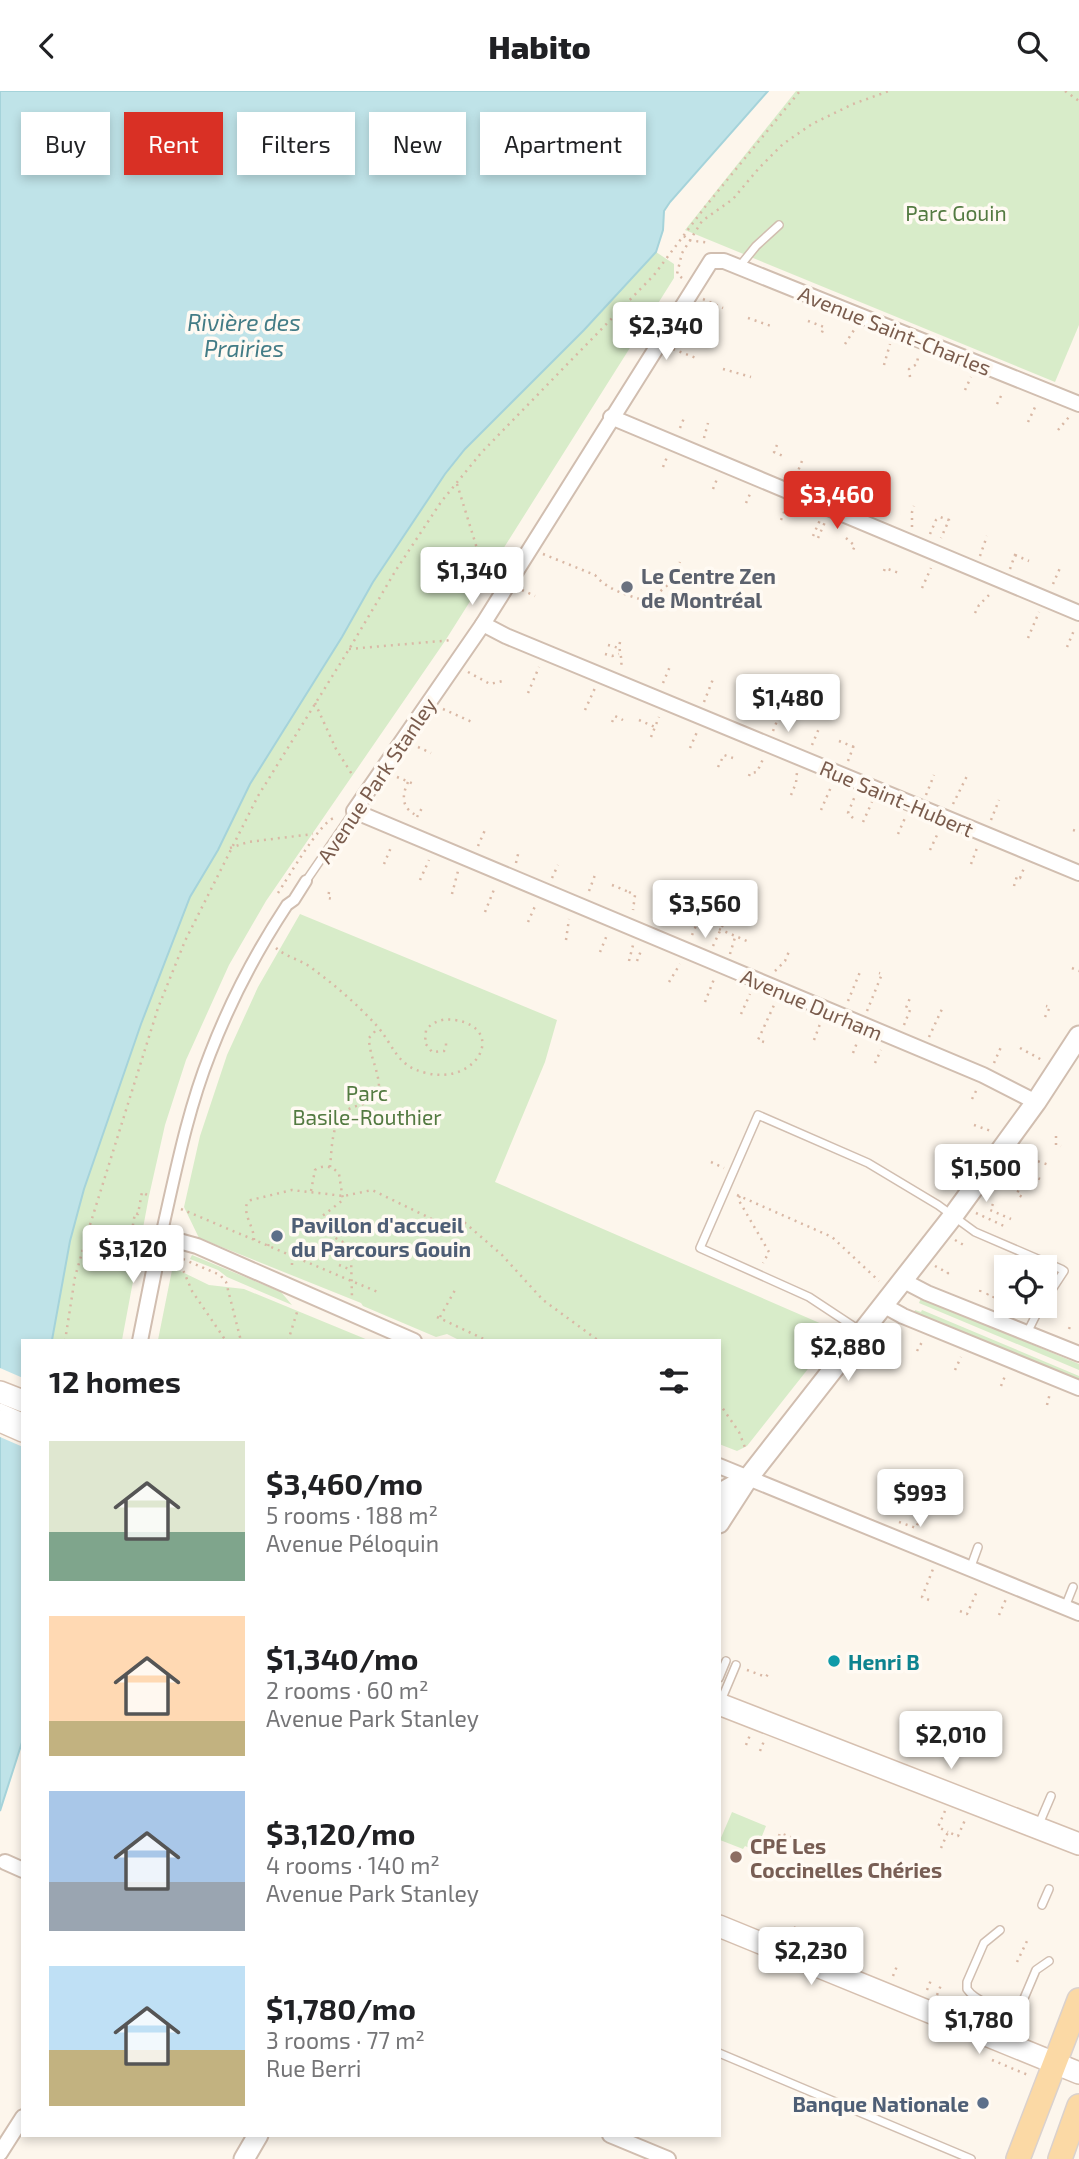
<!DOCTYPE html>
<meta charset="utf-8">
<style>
body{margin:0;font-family:"Exo 2",sans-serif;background:#f2f2f2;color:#202124;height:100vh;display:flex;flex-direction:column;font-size:26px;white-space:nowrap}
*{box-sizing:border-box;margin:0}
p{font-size:23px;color:#757577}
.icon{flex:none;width:38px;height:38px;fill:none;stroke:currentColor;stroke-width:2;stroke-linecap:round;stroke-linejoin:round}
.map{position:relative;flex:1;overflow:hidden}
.details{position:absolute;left:21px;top:1248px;width:700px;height:798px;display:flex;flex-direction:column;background:#fff;border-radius:0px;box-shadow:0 4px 10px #0003}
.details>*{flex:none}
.banner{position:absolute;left:21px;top:21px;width:700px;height:63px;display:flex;gap:14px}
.fabs{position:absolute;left:994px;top:1164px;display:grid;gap:14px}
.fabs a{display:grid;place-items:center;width:63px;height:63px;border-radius:0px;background:#fff;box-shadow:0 4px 10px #0003;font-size:35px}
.price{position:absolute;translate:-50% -60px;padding:0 16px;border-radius:7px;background:#fff;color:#222;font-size:23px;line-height:46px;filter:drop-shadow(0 2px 4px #0008)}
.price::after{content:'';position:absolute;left:50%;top:42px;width:21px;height:16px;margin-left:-10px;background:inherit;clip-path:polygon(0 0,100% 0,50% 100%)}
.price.on{background:#d93025;color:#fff}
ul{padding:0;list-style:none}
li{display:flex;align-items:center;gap:21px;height:175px;padding:0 28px}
li span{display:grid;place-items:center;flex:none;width:196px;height:140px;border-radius:0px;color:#555}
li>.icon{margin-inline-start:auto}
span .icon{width:84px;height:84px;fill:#fffc;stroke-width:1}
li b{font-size:30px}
h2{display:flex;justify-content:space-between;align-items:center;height:84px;padding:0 28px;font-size:30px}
.tag{padding:0 24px;border-radius:0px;background:#fff;box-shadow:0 4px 10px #0003;font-size:24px;line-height:63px}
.tag.on{background:#d93025;color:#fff}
header{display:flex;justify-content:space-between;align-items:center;height:91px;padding:0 28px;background:#fff;font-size:32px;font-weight:800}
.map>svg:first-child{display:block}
</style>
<header><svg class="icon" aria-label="back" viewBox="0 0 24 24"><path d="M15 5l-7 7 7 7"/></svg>Habito<svg class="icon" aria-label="search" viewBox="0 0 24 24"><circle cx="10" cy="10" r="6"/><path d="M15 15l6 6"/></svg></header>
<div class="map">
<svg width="1079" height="2068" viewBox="0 0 1079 2068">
<rect width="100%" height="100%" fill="#fdf6ec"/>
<g fill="#d8ecc9">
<path d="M796,0H1079V234L1055,291L685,139Z"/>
<path d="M656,161L674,173V187L445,550L266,810L229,874L186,969L165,1034L149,1105L122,1249L52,1250L70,1150L84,1098L141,933L190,806L218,759L250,693L342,546L373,491L445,383L465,358L584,239Z"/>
<path d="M300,823L557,929L545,971L495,1091L838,1240L747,1355L737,1360L719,1353V1250H461L447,1243L436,1246L363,1215L361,1212L199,1147L184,1116L200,1045L227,964L258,896Z"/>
<path d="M192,1164L281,1201L292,1214L227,1186L218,1179L190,1168Z"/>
<path d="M174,1177L209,1194L244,1198L368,1249H158L172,1179Z"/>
<path d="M921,1207L1079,1273V1279L919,1212Z"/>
<path d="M915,1219L921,1221L922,1219L1079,1285V1290L914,1222Z"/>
<path d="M732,1721L766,1735L756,1760L745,1755L743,1758L720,1749Z"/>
</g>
<path fill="#bfe3e8" stroke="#a5d3da" stroke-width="2" d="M0,0H768L670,111L664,120L663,139L656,161L584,239L465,358L445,383L373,491L342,546L250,693L218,759L190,806L141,933L84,1098L70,1150L52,1249L23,1250V1648L0,1720Z"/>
<path fill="#fdf6ec" d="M0,1277L23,1287V1356L0,1346Z"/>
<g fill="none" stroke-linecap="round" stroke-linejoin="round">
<defs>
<g id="service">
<path d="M739,176L756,155L779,134"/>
<path d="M306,790L354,720"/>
<path d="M862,1241L809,1206L700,1157L758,1024L868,1072L938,1114L975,1141L1061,1178L1064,1180L1045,1209"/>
<path d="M1027,1242L1041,1214"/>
<path d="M0,1316L23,1326"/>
<path d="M970,1478L978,1456"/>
<path d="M1065,1516L1073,1496"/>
<path d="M719,1587L726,1570"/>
<path d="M720,1612L736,1574"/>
<path d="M1039,1733L1051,1705"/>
<path d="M1042,1814L1049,1798"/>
<path d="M1000,1839L984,1852L967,1891V1898C975,1910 1000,1919 1014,1920L1022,1912L1036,1879L1049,1870"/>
<path d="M719,1962L971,2068"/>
</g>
<path id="pedestrian" d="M161,1145C175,1084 187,1021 210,963C230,911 256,861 287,814L294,809L306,790"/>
<g id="minor">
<path d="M611,326L1079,522"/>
<path d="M483,533L506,545L1079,782"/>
<path d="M1036,1011L983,984L354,720L483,533L711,170H724L1079,313"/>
<path d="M902,1189L927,1202L1079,1263"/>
<path d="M883,1214L903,1225L1079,1297"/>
<path d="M140,1250L161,1145L197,1155L414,1250"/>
<path d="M719,1375L1079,1522"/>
<path d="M5,1771L23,1779"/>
<path d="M610,2044L668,2068"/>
<path d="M0,2062L23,2026"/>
</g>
<g id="tertiary">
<path d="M719,1403L747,1387"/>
<path d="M719,1432L748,1387L953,1125L1036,1011L1079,945"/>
<path d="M244,2068L258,2044"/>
</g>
<g id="secondary">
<path d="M0,1301L23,1310"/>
<path d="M0,1330L23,1340"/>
<path d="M719,1613L1079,1753"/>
<path d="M719,1835L1079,1982"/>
</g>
<g id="primary">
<path d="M1018,2068L1079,1909"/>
<path d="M1060,2068L1079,2015"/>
</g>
</defs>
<use href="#service" stroke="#d1beb0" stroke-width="10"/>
<use href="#pedestrian" stroke="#d1beb0" stroke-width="14"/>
<use href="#minor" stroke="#d1beb0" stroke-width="18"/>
<use href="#tertiary" stroke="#d1beb0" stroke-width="23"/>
<use href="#secondary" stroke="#d6c0b0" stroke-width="24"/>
<use href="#primary" stroke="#dad1cd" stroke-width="26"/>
<g stroke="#d9b8a5" stroke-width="2.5" stroke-dasharray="2 5" stroke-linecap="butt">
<path d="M1065,0L1079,10"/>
<path d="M684,145L688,149L710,152"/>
<path d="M682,187L677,183L682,162L702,130L733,108L759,77L783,53L812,33L853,13L889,0"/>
<path d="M703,208L723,217"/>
<path d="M748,227L771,235"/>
<path d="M808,230L824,236L821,244"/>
<path d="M845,253L854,239"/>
<path d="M673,258L696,267"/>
<path d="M884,274L890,253"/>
<path d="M723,278L751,286"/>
<path d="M910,286L909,278L917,273L918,266"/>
<path d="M965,299L971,286"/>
<path d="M997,313L1003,301"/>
<path d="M1028,331L1037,312"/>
<path d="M680,337L684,327"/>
<path d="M1058,339L1069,326"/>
<path d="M704,347L708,332"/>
<path d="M777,354L774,361L783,365"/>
<path d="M802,370L798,380L809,385"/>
<path d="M663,376L667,366"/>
<path d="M457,393L488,493"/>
<path d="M874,393L873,397L875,403H884"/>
<path d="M713,398L717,388"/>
<path d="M841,404L842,392L847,381"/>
<path d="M746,412L750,403"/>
<path d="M876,422L890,390"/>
<path d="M781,429L786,416"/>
<path d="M912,436V421L914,415"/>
<path d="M930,443L936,429L940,426L949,429L941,447"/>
<path d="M813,445L820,429"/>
<path d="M818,447L825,431"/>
<path d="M846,447L855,455L853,459"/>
<path d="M543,463L595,484C608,500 629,504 648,511L671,491L680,471"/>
<path d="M1015,464L1029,470"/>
<path d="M980,465L987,445"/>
<path d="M1010,478L1016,461"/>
<path d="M884,480L885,477L899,482"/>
<path d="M1053,493L1060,477"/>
<path d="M922,497L931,477"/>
<path d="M522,499L535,505"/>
<path d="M975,522L979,514L990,503"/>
<path d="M1028,547L1039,521"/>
<path d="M620,551C618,560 623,567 621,575"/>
<path d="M608,554L619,557"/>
<path d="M1067,556L1075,537"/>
<path d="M349,558L453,549"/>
<path d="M605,563L612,565L619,563"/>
<path d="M468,581L490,593L503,590"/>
<path d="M663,592L671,573"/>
<path d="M528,602L539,576"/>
<path d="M704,611L713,588"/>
<path d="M315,612L336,658L353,685"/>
<path d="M443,618L472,631"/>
<path d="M585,619L595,597"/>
<path d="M744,628L750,615"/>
<path d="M639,629L655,636"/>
<path d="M612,631L615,625L623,629"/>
<path d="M773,640L781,620"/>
<path d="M651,646L659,626"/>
<path d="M839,650L854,656"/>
<path d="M812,654L820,635"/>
<path d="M418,656L431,662"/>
<path d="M690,657L697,641"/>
<path d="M848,670L854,654"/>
<path d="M718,676L724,664L733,667"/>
<path d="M749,685L750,682L757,681L763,668"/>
<path d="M397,686L414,693"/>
<path d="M408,691C401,706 402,718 418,725"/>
<path d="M791,704L796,692L797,681"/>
<path d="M926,704L934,684"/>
<path d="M953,713L967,685"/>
<path d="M821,719L831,696"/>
<path d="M417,726L422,717"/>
<path d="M853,727L848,722L855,705"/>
<path d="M991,729L999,709"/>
<path d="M863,731L872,711"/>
<path d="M1073,739L1079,741"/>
<path d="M898,743L905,727"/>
<path d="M478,755L485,739"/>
<path d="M230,757L248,751L313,743"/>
<path d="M930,759L938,742"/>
<path d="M516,772L519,759"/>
<path d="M384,773L392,754"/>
<path d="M971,773L977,757"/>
<path d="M552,787L558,774"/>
<path d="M420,789L429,769"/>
<path d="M612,794L629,801L630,799"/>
<path d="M1014,795L1017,785L1020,787L1024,777"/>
<path d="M589,800L595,784"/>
<path d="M329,801L328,807L333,808"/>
<path d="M629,801L635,804L633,819"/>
<path d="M278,802C288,787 320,731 334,727"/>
<path d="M452,803L458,780"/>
<path d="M485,821L495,796"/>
<path d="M654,829L661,812"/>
<path d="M528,831L536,813"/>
<path d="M719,838L747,850"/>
<path d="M692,844L699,828"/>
<path d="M566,849L569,828"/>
<path d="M713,855L726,827"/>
<path d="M276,857C286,866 302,869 313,878C335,894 359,915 377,935C395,956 396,975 426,982C478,995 507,937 455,929C444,927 433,930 426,939L425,952L432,961L444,960L446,957V949"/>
<path d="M600,861L607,844"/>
<path d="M730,863L736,843"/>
<path d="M629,870L633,854"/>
<path d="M637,870L642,857"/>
<path d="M1072,877L1079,880"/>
<path d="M775,880L785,870L790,858"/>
<path d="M669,891L680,873"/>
<path d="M848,910L860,881"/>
<path d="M705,911L714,888"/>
<path d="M867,920L882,883L879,882"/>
<path d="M741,923L750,903"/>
<path d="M1045,926L1050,916L1046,915"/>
<path d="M904,934L910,919L906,917L910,907"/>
<path d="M929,946L942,918"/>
<path d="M814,949L820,933"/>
<path d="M764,951L758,949L775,912"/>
<path d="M1020,957L1042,969"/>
<path d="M853,962L858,949"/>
<path d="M875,972L881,959"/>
<path d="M994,972L1001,956"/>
<path d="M972,1008L977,998"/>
<path d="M974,1034L991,1040"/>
<path d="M1056,1045V1054L1061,1055"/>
<path d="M1034,1062L1031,1068L1049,1074"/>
<path d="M711,1071L724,1077"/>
<path d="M952,1075L962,1082"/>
<path d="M330,1076C332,1059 331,1030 347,1019C359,1012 372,1015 379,1000C380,981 369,965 369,947L378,937"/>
<path d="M945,1085L954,1091"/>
<path d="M1021,1093L1017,1103L1024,1107"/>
<path d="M1023,1094L1031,1084L1040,1088"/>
<path d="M311,1100L315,1079C323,1073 333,1075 339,1083L343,1109L321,1126L318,1131L323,1140L348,1154L351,1165L352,1207"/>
<path d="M737,1104L832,1146L879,1190"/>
<path d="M740,1105L738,1108L769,1161L763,1172"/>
<path d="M993,1113L990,1119L1011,1128"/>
<path d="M181,1118L380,1202"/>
<path d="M976,1122L1004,1135"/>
<path d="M301,1131H318"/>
<path d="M90,1137L131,1145"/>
<path d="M141,1148L131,1145L135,1122L138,1123L142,1101L149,1105"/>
<path d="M254,1149C254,1135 243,1125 247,1112L251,1109L292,1099L344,1105L372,1099L434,1129L464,1131L502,1164L543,1209L599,1250"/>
<path d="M955,1149L967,1156"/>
<path d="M268,1155L273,1142"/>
<path d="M292,1165V1179"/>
<path d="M178,1167L192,1200L226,1250"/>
<path d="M183,1168L220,1184L226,1191L241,1250"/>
<path d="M339,1174L351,1179"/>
<path d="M935,1175L948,1182L944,1186"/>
<path d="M980,1201L981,1197"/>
<path d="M987,1204L990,1199"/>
<path d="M993,1207L996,1201"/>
<path d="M997,1208L999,1203"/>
<path d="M437,1226L488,1250"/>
<path d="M440,1226L455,1199"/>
<path d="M1069,1238L1071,1233"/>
<path d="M65,1250L75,1186L89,1137L158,917L185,850L258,705L351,555L396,479L441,411L481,362L654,184L705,116L800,0"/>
<path d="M288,1250L298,1218"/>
<path d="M917,1260L922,1251"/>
<path d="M955,1279L961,1266"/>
<path d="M1001,1295L1005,1285"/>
<path d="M719,1312L739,1341L746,1359"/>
<path d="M1047,1314L1050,1302"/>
<path d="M899,1431L916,1437L918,1432"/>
<path d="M929,1509L922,1506L933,1478"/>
<path d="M960,1520L967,1523L978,1498"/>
<path d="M999,1524L1006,1508"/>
<path d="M747,1579L766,1586L768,1583"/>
<path d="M746,1654L750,1644"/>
<path d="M760,1660L764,1650"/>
<path d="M945,1720L938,1736L948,1741"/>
<path d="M779,1745L780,1742L805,1752L806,1750"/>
<path d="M779,1745L785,1753"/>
<path d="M941,1757L948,1741L958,1745L965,1729"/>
<path d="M719,1804L721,1799"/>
<path d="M792,1844L797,1831"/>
<path d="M841,1867L848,1850"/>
<path d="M848,1870L855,1853"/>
<path d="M1017,1871L1027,1850"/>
<path d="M893,1885L897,1875"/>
<path d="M927,1899L931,1889"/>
<path d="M937,1904L941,1894"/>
<path d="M992,1969L1028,1984"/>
</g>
<use href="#service" stroke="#fff" stroke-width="7"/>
<use href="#pedestrian" stroke="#fff" stroke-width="10"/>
<use href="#minor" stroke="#fff" stroke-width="14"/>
<use href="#tertiary" stroke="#fff" stroke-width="19"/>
<use href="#secondary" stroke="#fff" stroke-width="21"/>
<use href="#primary" stroke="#fbd9a5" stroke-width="23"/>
</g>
<circle fill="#6b7280" stroke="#fffaf3" stroke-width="2.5" cx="627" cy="496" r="7"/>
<g fill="#5c6f8a" stroke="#fffaf3" stroke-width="2.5">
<circle cx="277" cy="1145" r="7"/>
<circle cx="983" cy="2012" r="7"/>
</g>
<circle fill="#0f9aa8" stroke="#fffaf3" stroke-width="2.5" cx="834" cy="1570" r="7"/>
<circle fill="#8d6e63" stroke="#fffaf3" stroke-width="2.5" cx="736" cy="1766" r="7"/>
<g text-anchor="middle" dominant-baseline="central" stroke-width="7" stroke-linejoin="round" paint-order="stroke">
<g font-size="21" fill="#537a41" stroke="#fffaf3">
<text x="956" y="121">Parc Gouin</text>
<text x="367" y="1001">Parc<tspan x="367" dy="24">Basile-Routhier</tspan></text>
</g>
<g font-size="21" fill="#7a5c4d" stroke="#fffaf3">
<text transform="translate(895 239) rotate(22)">Avenue Saint-Charles</text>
<text transform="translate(376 689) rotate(-56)">Avenue Park Stanley</text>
<text transform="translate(897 707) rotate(23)">Rue Saint-Hubert</text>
<text transform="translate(812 913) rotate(23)">Avenue Durham</text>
</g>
<g font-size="21" font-weight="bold" fill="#5b616d" stroke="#fffaf3" text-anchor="start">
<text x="641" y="484">Le Centre Zen<tspan x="641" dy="24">de Montréal</tspan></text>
</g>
<g font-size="21" font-weight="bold" fill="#4e5e75" stroke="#fffaf3" text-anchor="start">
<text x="291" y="1133">Pavillon d'accueil<tspan x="291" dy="24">du Parcours Gouin</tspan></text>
<text x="969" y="2012" text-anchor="end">Banque Nationale</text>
</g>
<g font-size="21" font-weight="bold" fill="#0d838f" stroke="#fffaf3" text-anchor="start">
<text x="848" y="1570">Henri B</text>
</g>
<g font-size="21" font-weight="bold" fill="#785e54" stroke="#fffaf3" text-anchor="start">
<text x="750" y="1754">CPE Les<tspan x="750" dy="24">Coccinelles Chéries</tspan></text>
</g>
<g font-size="23" font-style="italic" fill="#437c86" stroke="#fffaf3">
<text x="244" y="231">Rivière des<tspan x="244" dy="26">Prairies</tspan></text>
</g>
</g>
</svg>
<div class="fabs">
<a><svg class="icon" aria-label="locate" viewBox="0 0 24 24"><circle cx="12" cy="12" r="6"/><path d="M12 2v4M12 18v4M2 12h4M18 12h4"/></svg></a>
</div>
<b class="price" style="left:666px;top:271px">$2,340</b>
<b class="price on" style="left:837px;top:440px">$3,460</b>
<b class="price" style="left:472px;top:516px">$1,340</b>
<b class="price" style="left:788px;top:643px">$1,480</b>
<b class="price" style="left:705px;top:849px">$3,560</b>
<b class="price" style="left:986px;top:1113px">$1,500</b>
<b class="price" style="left:133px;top:1194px">$3,120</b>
<b class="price" style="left:848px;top:1292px">$2,880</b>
<b class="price" style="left:920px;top:1438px">$993</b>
<b class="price" style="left:951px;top:1680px">$2,010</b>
<b class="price" style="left:811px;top:1896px">$2,230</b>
<b class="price" style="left:979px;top:1965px">$1,780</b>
<div class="banner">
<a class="tag">Buy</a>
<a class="tag on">Rent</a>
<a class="tag">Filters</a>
<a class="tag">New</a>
<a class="tag">Apartment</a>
</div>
<section class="details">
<h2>12 homes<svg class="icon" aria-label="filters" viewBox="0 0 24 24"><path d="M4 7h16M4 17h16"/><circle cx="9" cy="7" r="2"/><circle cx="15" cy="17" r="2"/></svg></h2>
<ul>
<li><span style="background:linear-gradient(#dfe7d0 65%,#7fa58c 0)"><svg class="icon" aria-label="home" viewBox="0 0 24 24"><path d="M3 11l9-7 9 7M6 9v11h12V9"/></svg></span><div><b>$3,460/mo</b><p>5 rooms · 188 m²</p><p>Avenue Péloquin</p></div></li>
<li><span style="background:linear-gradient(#ffd9b3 75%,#c2b280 0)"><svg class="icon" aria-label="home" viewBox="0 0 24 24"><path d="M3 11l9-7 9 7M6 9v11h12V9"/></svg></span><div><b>$1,340/mo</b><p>2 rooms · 60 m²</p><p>Avenue Park Stanley</p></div></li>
<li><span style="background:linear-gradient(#a9c7e8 65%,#9aa5b1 0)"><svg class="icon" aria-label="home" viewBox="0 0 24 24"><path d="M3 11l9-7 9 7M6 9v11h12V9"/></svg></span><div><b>$3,120/mo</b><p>4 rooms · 140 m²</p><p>Avenue Park Stanley</p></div></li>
<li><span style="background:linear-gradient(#bfe0f5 60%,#c2b280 0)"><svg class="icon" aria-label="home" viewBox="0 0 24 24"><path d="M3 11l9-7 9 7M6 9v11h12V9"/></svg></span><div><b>$1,780/mo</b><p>3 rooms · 77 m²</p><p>Rue Berri</p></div></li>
</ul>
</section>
</div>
